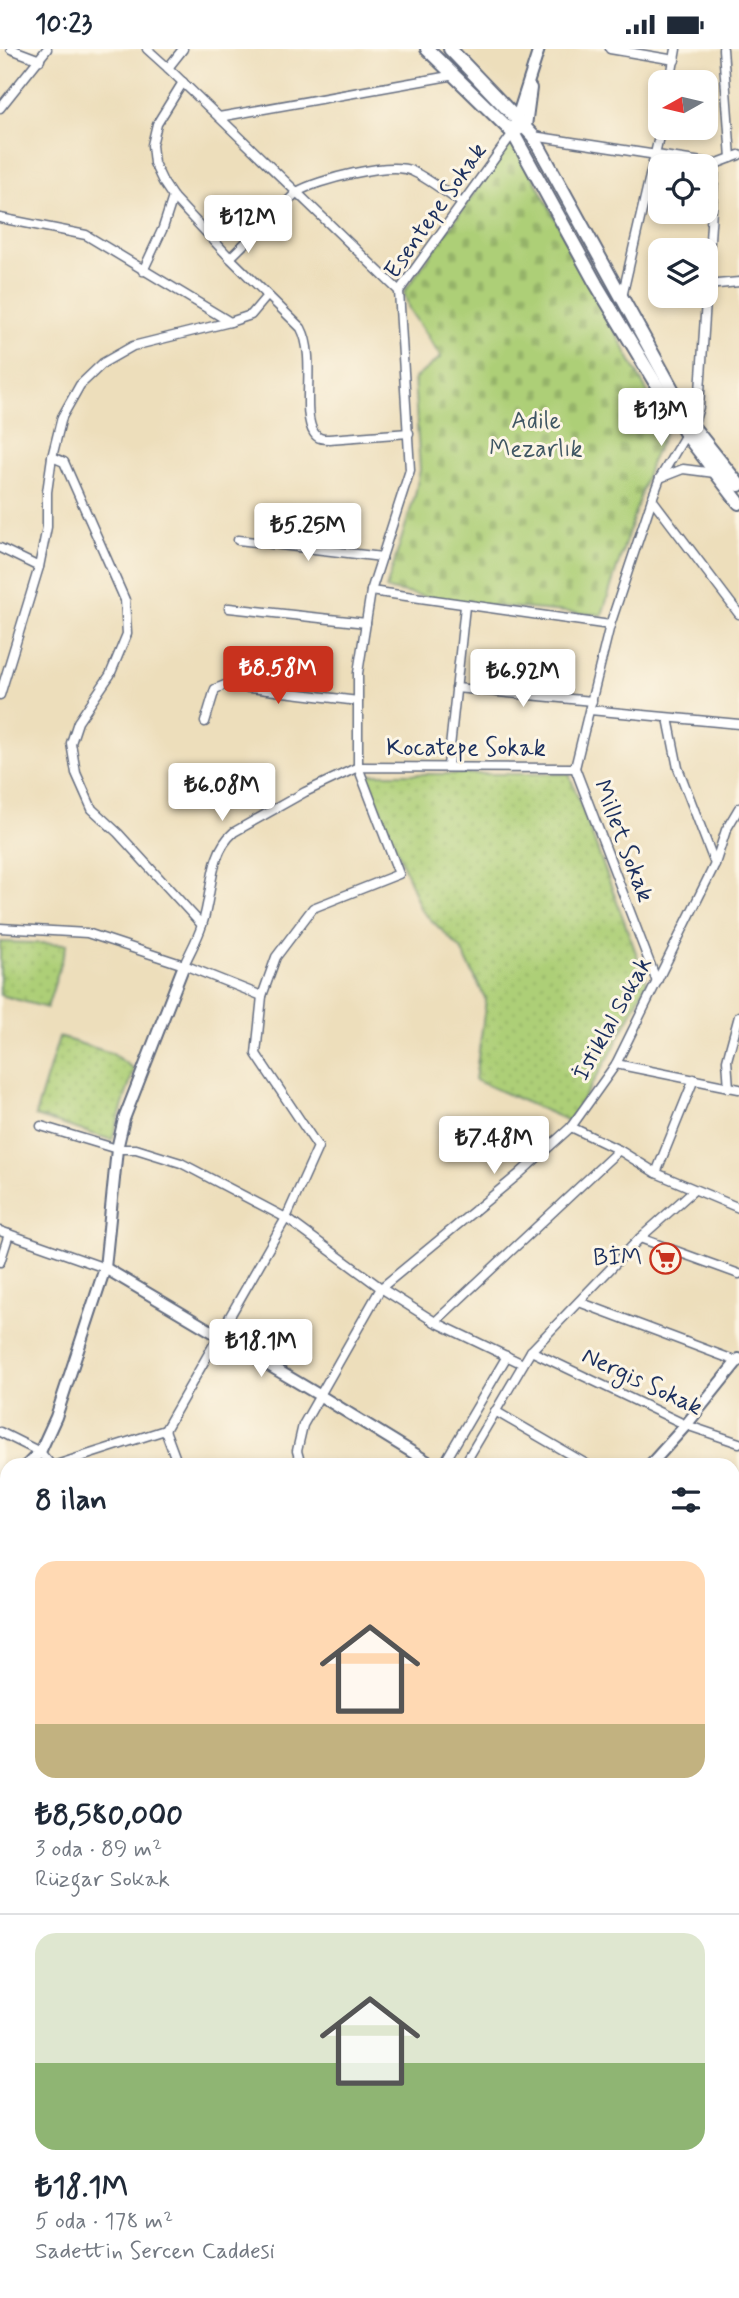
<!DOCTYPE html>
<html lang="tr">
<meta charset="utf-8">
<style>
body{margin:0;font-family:Mynerve,sans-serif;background:#f6f6f7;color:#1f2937;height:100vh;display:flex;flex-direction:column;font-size:26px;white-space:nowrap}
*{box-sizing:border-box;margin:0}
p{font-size:23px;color:#747a83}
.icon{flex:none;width:38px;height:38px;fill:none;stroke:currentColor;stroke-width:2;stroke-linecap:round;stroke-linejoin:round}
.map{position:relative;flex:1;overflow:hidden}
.panel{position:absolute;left:0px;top:1409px;width:740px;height:842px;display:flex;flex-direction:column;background:#fff;border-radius:21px 21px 0 0;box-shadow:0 4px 10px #0003}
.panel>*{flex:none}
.needle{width:46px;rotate:262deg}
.controls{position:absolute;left:648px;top:21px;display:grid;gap:14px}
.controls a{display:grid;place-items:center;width:70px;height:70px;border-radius:14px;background:#fff;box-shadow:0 4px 10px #0003;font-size:35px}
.price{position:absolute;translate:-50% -60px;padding:0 16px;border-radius:7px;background:#fff;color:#222;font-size:23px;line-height:46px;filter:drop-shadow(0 2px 4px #0008)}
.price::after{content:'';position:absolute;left:50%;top:42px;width:21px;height:16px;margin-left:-10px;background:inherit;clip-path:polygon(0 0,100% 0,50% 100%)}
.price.on{background:#c8321e;color:#fff}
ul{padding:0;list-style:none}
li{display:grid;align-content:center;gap:14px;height:371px;padding:0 35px}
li+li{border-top:2px solid #e0e1e3}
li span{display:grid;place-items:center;height:217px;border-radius:21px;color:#555}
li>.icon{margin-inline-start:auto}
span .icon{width:126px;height:126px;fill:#fffc;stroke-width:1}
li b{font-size:30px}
h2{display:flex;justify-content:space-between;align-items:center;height:84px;padding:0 35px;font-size:30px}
.status{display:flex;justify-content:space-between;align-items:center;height:49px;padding:0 35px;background:#fff;direction:ltr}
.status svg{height:19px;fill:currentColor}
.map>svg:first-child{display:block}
</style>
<div class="status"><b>10:23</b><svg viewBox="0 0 49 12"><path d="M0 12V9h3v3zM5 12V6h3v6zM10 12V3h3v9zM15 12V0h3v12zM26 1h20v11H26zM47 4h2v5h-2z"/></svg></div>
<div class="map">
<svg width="739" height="2249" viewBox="0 0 739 2249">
<defs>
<pattern id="cemetery-stones" width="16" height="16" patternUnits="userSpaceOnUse" patternTransform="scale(1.75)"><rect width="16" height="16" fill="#adcf77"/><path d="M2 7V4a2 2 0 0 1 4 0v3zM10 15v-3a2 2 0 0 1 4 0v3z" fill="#94b269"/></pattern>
<pattern id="park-dots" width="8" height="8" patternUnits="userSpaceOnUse" patternTransform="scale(1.75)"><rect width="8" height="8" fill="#adcf77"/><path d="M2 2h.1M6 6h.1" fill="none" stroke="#94b269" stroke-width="1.8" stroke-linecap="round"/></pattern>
</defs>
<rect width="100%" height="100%" fill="#fcf5e5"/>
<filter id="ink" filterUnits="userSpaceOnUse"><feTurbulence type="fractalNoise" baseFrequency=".0143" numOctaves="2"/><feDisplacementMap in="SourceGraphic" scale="14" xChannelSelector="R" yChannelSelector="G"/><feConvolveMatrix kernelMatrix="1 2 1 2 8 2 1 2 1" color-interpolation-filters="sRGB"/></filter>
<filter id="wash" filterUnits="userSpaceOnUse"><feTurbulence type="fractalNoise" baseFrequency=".00686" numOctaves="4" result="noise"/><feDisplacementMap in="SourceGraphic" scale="28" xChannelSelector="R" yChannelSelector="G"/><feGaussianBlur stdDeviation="1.57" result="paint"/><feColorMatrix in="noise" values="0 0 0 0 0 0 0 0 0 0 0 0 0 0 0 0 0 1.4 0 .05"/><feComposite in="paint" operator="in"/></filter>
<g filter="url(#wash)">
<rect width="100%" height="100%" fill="#eddebb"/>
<path fill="url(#cemetery-stones)" stroke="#647f6a" stroke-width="2" d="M513,90L667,380L651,413L602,566L458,554L386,540L415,446L420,421L414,330L441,308L409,260L404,243Z"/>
<g fill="url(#park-dots)" stroke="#647f6a" stroke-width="2">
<path d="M367,725H569L647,933L610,1006L569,1072L475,1031L486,951L461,900L421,861Z"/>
<path d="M0,893L67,895L47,959L0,946Z"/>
<path d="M59,988L111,1004L134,1020L112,1091L35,1067Z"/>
<path d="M733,1622L739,1624V1663L733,1661Z"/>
</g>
</g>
<g filter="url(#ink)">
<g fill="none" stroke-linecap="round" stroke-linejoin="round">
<defs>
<g id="street">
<path d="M11,0L40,11"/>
<path d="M147,0L168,19L183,0"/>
<path d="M610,0L675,11"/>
<path d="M723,0L731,109"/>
<path d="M168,19L399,242"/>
<path d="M183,33L157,75L152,96L154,114L163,133L173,148L230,209L301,279C317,309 300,362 314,384C318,390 323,390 329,390L409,384"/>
<path d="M670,33L676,0"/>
<path d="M0,59L47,0"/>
<path d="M219,68L455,26"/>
<path d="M533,87L715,115L739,106"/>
<path d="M0,169L86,186L230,273L251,266L267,247"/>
<path d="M230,209L297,143C317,131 390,112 412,122C429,130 446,144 462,154"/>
<path d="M143,222L163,179L173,148"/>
<path d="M707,236L739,233"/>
<path d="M622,248L661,79"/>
<path d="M52,408L64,413L125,551L127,585L110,626L78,673L71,694L76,724L92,760L118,784L202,876"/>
<path d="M660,429L683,420L715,424"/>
<path d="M652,450L739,565"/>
<path d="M238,491L382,508"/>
<path d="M0,499L39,518"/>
<path d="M371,542L610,576"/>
<path d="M229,559L366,574"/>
<path d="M456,639L592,652"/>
<path d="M0,646L39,518L47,478V443L52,408L62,368L80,336L103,314L133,297L230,273"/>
<path d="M590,661L739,675"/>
<path d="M668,669L678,719L715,815"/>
<path d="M205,673L215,640L225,636L358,652"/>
<path d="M448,717L465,557"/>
<path d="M0,879L87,884L184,916L262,947"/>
<path d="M184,916C190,903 198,889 202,876C213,845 208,805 234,783L305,743L358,718L575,719"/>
<path d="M657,933L575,719L610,576L652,450L660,429L686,385L693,378L699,358L715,115"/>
<path d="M616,1015L739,1040"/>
<path d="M729,1039L727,1011L739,967"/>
<path d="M41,1077L117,1100H136L181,1114L286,1169L381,1239L519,1125L571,1078L616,1015L715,815L726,781L739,759"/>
<path d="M571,1078L619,1101L656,1124L739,1159"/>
<path d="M656,1124L694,1030"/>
<path d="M0,1182L105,1219"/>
<path d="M640,1189L739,1225"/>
<path d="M0,1213L9,1185"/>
<path d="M579,1253L739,1313"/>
<path d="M435,1273L619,1101"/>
<path d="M531,1302L686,1376L739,1394"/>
<path d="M495,1362L588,1416"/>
<path d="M165,1381L178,1416"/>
<path d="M0,1383L40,1403L51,1416"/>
<path d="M56,1416L165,1381L286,1169L318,1098L256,1005L262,947L276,908L313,859L399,825L358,718V624L371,542L410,421L399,242L513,84"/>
<path d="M301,1416L297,1402L303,1376L381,1239L435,1273L523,1315"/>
<path d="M443,1416L507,1307"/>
<path d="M464,1416L531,1302L640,1189L694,1141"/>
<path d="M733,1479L739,1482"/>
<path d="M733,1681L739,1683"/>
<path d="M733,1867L739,1866"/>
<path d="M0,1910L7,1901"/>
<path d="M733,2041L739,2045"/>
<path d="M0,2195L7,2200"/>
<path d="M63,2244L70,2249"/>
<path d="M288,2244L289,2249"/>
<path d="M678,2244L683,2249"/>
<path d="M2,2249L7,2243"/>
<path d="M467,2249L472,2244"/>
</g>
<g id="secondary">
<path d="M515,75L539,0"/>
<path d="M519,81L526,77L531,39"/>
<path d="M105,1219L319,1346L433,1416"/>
<path d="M27,1416L40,1403L56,1368L105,1219L117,1100L124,1070L184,916"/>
<path d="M650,1416L686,1376L739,1310"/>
<path d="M0,1446L7,1435"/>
<path d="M733,1567L739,1569"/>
<path d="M733,1580L739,1582"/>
<path d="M733,2119L739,2112"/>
<path d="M733,2143L739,2136"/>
<path d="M624,2249L629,2244"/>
</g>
<g id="primary">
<path d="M427,0L513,84L596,235L686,385L739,454"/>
<path d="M450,0L533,87L693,378L739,436"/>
</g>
</defs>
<use href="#street" stroke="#646c7f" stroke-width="11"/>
<use href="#secondary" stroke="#646c7f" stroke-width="14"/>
<use href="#primary" stroke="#646c7f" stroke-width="16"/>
<use href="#street" stroke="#fff" stroke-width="8"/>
<use href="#secondary" stroke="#fff" stroke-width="10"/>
<use href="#primary" stroke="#fff" stroke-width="12"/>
</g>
</g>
<defs>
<symbol id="supermarket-ring" viewBox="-11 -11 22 22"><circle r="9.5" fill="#fcf5e5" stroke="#c8321e" stroke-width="1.5"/><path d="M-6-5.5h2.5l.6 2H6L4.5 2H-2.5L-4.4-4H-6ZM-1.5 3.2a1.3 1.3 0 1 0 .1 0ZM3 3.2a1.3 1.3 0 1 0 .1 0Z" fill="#c8321e"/></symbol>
</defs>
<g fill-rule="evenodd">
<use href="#supermarket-ring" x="648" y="1192" width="35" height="35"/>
</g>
<g text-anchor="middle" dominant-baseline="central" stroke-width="6" stroke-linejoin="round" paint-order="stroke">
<g font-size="24" fill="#1b2f5e" stroke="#fcf5e5">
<text transform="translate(436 162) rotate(-55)">Esentepe Sokak</text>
<text x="466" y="699">Kocatepe Sokak</text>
<text transform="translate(623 792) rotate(69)">Millet Sokak</text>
<text transform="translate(613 970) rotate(-61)">İstiklal Sokak</text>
<text transform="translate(642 1333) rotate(25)">Nergis Sokak</text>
</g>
<g font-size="24" fill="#405764" stroke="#fcf5e5">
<text x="536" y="372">Adile<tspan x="536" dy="28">Mezarlık</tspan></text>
</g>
<g font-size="24" fill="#1b2f5e" stroke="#fcf5e5" text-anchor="end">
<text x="642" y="1209">BİM</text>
</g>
</g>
</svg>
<div class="controls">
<a><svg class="needle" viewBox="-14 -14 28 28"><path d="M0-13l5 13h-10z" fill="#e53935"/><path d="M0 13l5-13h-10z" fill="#747a83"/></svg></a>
<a><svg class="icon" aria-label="locate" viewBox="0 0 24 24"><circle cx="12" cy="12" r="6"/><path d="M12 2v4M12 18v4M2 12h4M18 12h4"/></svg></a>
<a><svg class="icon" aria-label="layers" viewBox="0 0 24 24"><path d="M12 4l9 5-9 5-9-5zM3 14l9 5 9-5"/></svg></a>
</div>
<b class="price" style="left:248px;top:206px">₺12M</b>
<b class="price" style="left:661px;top:399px">₺13M</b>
<b class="price" style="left:308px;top:514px">₺5.25M</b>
<b class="price on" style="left:278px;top:657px">₺8.58M</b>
<b class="price" style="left:523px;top:660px">₺6.92M</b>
<b class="price" style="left:222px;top:774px">₺6.08M</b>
<b class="price" style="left:494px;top:1127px">₺7.48M</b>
<b class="price" style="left:261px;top:1330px">₺18.1M</b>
<section class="panel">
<h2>8 ilan<svg class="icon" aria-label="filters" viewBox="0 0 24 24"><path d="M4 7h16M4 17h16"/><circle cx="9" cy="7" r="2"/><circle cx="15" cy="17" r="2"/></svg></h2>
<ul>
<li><span style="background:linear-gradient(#ffd9b3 75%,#c2b280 0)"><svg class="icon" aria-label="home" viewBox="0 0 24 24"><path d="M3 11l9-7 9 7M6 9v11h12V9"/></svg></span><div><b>₺8,580,000</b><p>3 oda · 89 m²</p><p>Rüzgar Sokak</p></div></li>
<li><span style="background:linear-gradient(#dfe7d0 60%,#8fb573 0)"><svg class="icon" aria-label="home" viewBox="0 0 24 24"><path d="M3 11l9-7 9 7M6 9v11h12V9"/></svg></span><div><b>₺18.1M</b><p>5 oda · 178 m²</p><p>Sadettin Sercen Caddesi</p></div></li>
</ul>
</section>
</div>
